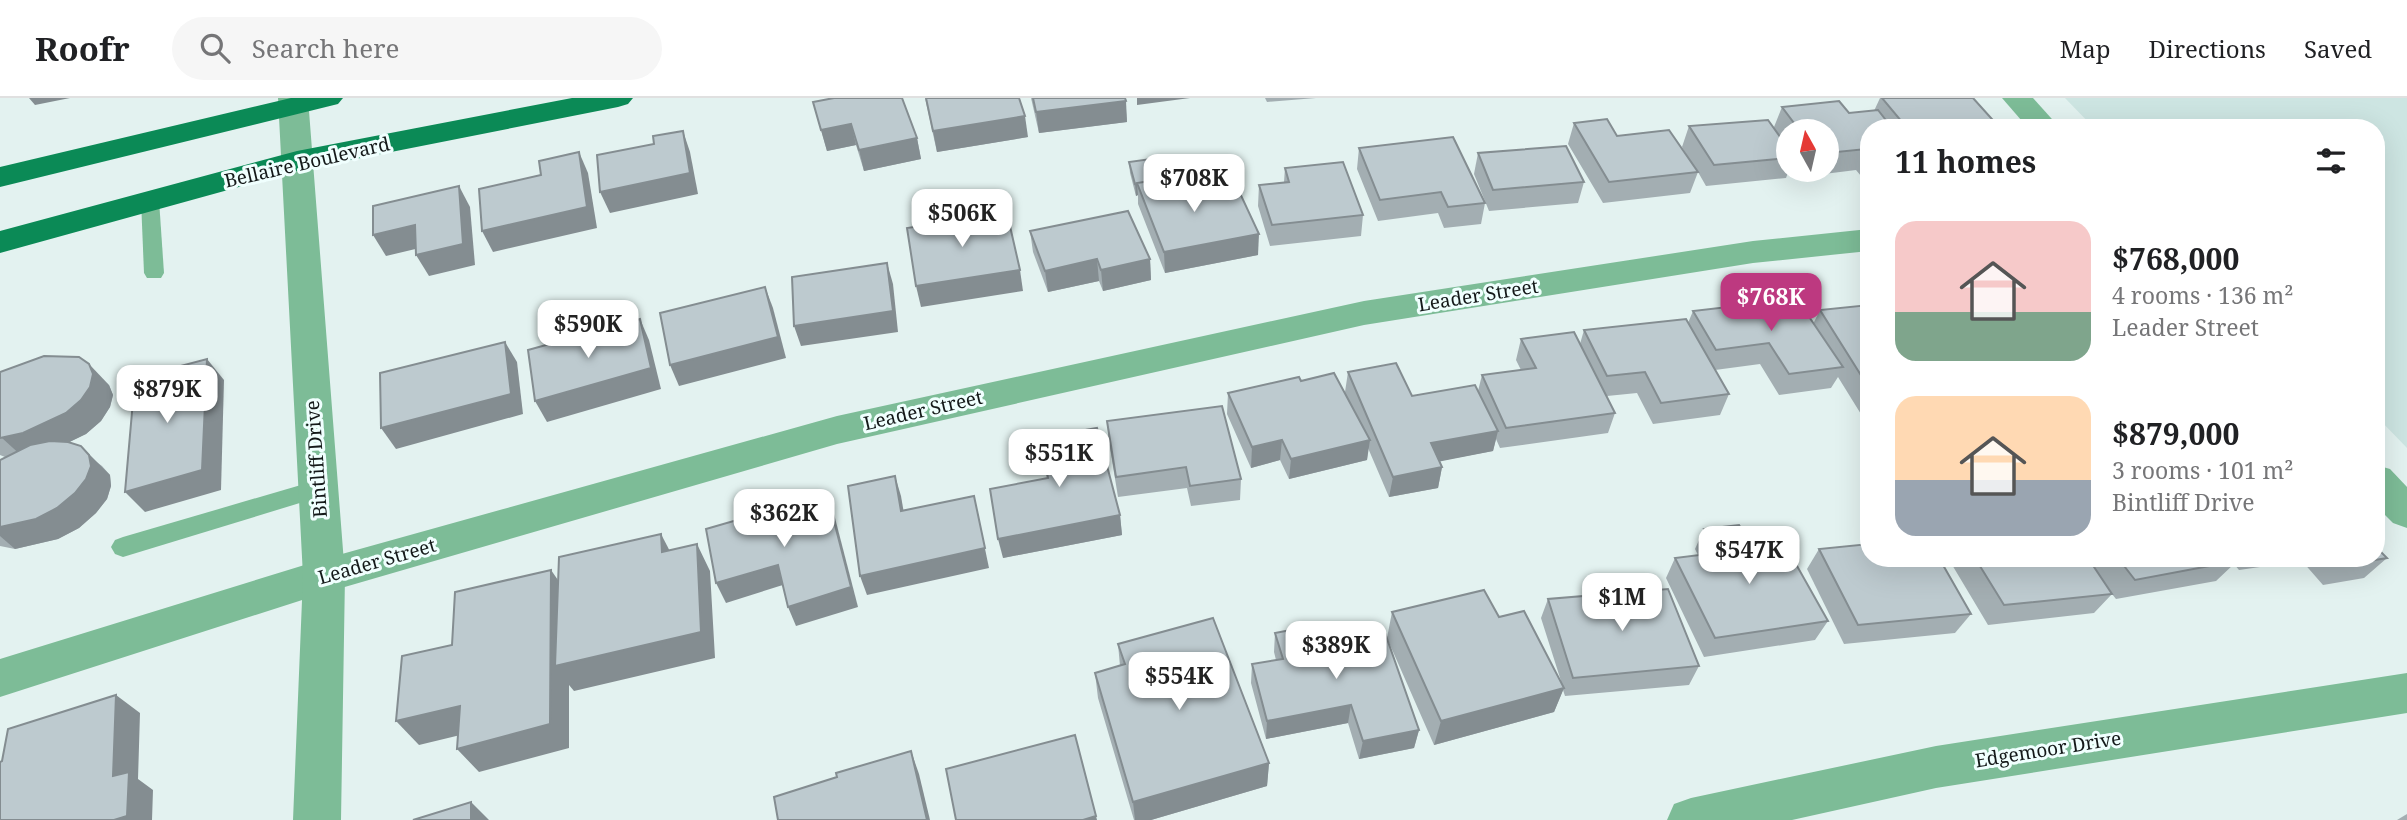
<!DOCTYPE html>
<meta charset="utf-8">
<style>
body{margin:0;font-family:"Noto Serif",serif;background:#f6f6f6;color:#202124;height:100vh;display:flex;flex-direction:column;font-size:26px;white-space:nowrap}
*{box-sizing:border-box;margin:0}
p{font-size:23px;color:#757577}
.icon{flex:none;width:38px;height:38px;fill:none;stroke:currentColor;stroke-width:2;stroke-linecap:round;stroke-linejoin:round}
.map{position:relative;flex:1;overflow:hidden}
.details{position:absolute;left:1860px;top:21px;width:525px;height:448px;display:flex;flex-direction:column;background:#fff;border-radius:28px;box-shadow:0 7px 28px #0002}
.details>*{flex:none}
.needle{width:46px;rotate:352deg}
.buttons{position:absolute;left:1776px;top:21px;display:grid;gap:14px}
.buttons a{display:grid;place-items:center;width:63px;height:63px;border-radius:50%;background:#fff;box-shadow:0 7px 28px #0002;font-size:35px}
.price{position:absolute;translate:-50% -60px;padding:0 16px;border-radius:14px;background:#fff;color:#222;font-size:23px;line-height:46px;filter:drop-shadow(0 2px 4px #0008)}
.price::after{content:'';position:absolute;left:50%;top:42px;width:21px;height:16px;margin-left:-10px;background:inherit;clip-path:polygon(0 0,100% 0,50% 100%)}
.price.on{background:#bd3980;color:#fff}
ul{padding:0;list-style:none}
li{display:flex;align-items:center;gap:21px;height:175px;padding:0 35px}
li span{display:grid;place-items:center;flex:none;width:196px;height:140px;border-radius:21px;color:#555}
li>.icon{margin-inline-start:auto}
span .icon{width:84px;height:84px;fill:#fffc;stroke-width:1}
li b{font-size:30px}
h2{display:flex;justify-content:space-between;align-items:center;height:84px;padding:0 35px;font-size:30px}
header{display:flex;align-items:center;gap:42px;box-sizing:border-box;height:98px;padding:0 35px;background:#fff;border-bottom:2px solid #e0e0e0}
header strong{font-size:33px}
nav{display:flex;gap:38px;margin-inline-start:auto;font-size:24px}
.search{width:490px;height:63px;background:#f6f6f6;display:flex;align-items:center;gap:18px;box-sizing:border-box;padding:0 24px;border-radius:38px;color:#757577;font-size:26px}
.map>svg:first-child{display:block}
</style>
<header>
<strong>Roofr</strong>
<div class="search"><svg class="icon" aria-label="search" viewBox="0 0 24 24"><circle cx="10" cy="10" r="6"/><path d="M15 15l6 6"/></svg>Search here</div>
<nav><a>Map</a><a>Directions</a><a>Saved</a></nav>
</header>
<div class="map">
<svg width="2407" height="722" viewBox="0 0 2407 722">
<rect width="100%" height="100%" fill="#e3f2f0"/>
<path fill="#cde5e2" d="M2065,0H2407V350L2377,319L2376,30H2094Z"/>
<g fill="none" stroke-linecap="round" stroke-linejoin="round">
<g fill="#7dbc97" fill-rule="evenodd">
<path d="M150,96L157,98L159,102L164,175L161,180H147L144,175L141,102L143,98Z"/>
<path d="M318,382L326,385L330,391L326,397L123,459L115,456L111,449L115,442L123,439Z"/>
</g>
<g fill="#7dbc97" fill-rule="evenodd">
<path d="M2002,0H2033L2060,30H2028Z"/>
<path d="M1869,131V153L1753,165L1364,227L837,346L324,495L0,599V561L324,461L837,318L1364,203L1753,143Z"/>
<path d="M2376,367L2390,371L2407,389V430L2393,425L2376,408Z"/>
<path d="M2407,575V615L1936,690L1792,722H1667L1674,706L1691,700L1936,648Z"/>
</g>
<path fill="#7dbc97" fill-rule="evenodd" d="M278,0H308L345,478L341,722H293L303,478Z"/>
<g fill="#0b8a56" fill-rule="evenodd">
<path d="M291,0H343L338,6L0,89V69Z"/>
<path d="M572,0H633L628,6L618,9L300,72L0,155V133L297,53Z"/>
</g>
</g>
<g fill="#a3aeb2">
<path d="M925,0L1028,39L937,54Z"/>
<path d="M1031,0H1125L1127,24L1039,35Z"/>
<path d="M1265,0H1316L1267,4Z"/>
<path d="M1880,0H1973L2000,30H1869V77L1861,78L1856,72L1808,78L1804,72H1827V33H1788V72H1789L1786,80L1706,88L1698,74L1690,95L1603,105L1568,46L1574,25L1689,61L1682,49L1689,28L1774,29L1782,9L1849,15L1874,13Z"/>
<path d="M813,4L917,40L921,61L864,73L856,47L827,53Z"/>
<path d="M1359,50L1485,105L1481,126L1444,130L1438,115L1378,123L1357,71Z"/>
<path d="M1478,55L1584,84L1578,105L1489,113L1474,76Z"/>
<path d="M1129,64L1178,79L1258,157L1165,175L1138,106V97L1136,98L1130,75Z"/>
<path d="M1285,70L1363,117L1361,138L1270,148L1258,108L1259,87L1284,84Z"/>
<path d="M1030,133L1150,161L1151,182L1103,193L1099,183L1048,194L1033,154Z"/>
<path d="M1869,207V321H1864L1838,279L1831,290L1779,297L1760,266L1715,272L1729,296L1720,317L1653,326L1637,295L1607,298L1615,315L1608,335L1500,350L1496,341L1493,353L1439,363L1442,369L1438,390L1389,399L1368,350L1367,362L1289,381L1280,362L1251,370L1227,316L1228,295L1301,283L1345,294L1348,274L1412,298L1478,293L1482,277L1521,272L1516,262L1521,241L1580,246L1584,232L1688,225L1693,213L1813,226L1820,212Z"/>
<path d="M0,274L109,287L113,297L110,309L101,323L86,336L69,344L102,368L110,377L111,388L107,401L96,415L79,430L58,441L15,451L0,448V362L5,359L0,357Z"/>
<path d="M1107,323L1241,381L1240,402L1191,408L1187,390L1118,399L1109,344Z"/>
<path d="M1040,340L1120,417L1122,437L1003,460L1047,380Z"/>
<path d="M1704,431L1751,448L1828,523L1815,542L1704,559L1666,480L1675,460L1698,457L1695,451Z"/>
<path d="M1819,451L1971,516L1955,535L1844,546L1807,471Z"/>
<path d="M1948,460H2387L2364,480L2323,487L2302,463L2239,472L2234,466L2216,483L2116,501L2112,496L2094,515L1988,527Z"/>
<path d="M1548,501L1699,568L1689,587L1565,598L1563,592L1554,614L1434,647L1387,540L1392,514L1499,519L1561,583L1541,520Z"/>
<path d="M1275,535L1333,544L1419,632L1414,650L1359,661L1348,625L1266,641L1251,585L1252,566L1276,562L1274,554Z"/>
<path d="M1118,546L1269,665L1267,688L1151,722H1134L1098,600L1095,575L1120,568Z"/>
<path d="M2407,716V722H2397Z"/>
</g>
<g fill="#848d91">
<path d="M29,0H70L35,7Z"/>
<path d="M1137,0H1190L1137,7Z"/>
<path d="M1126,3L1127,24L1039,35L1036,14Z"/>
<path d="M1025,18L1028,39L937,54L933,33Z"/>
<path d="M851,26L856,47L827,53L821,32Z"/>
<path d="M683,33L690,54L698,96L610,115L600,94Z"/>
<path d="M917,40L921,61L864,73L859,52Z"/>
<path d="M579,54L588,75L597,130L493,154L482,133Z"/>
<path d="M1135,86H1137L1138,97L1136,98Z"/>
<path d="M459,88L470,109L475,167L429,178L416,157Z"/>
<path d="M415,127L428,148L386,158L373,137Z"/>
<path d="M1259,136L1258,157L1165,175L1164,154Z"/>
<path d="M1097,161L1099,183L1048,194L1045,173Z"/>
<path d="M1150,161L1151,182L1103,193L1101,172Z"/>
<path d="M887,165L893,186L898,234L801,248L794,228Z"/>
<path d="M1020,172L1023,193L921,209L916,188Z"/>
<path d="M765,189L773,210L786,260L679,288L670,267Z"/>
<path d="M640,221L649,242L661,291L547,324L535,303Z"/>
<path d="M505,244L517,264L523,316L396,351L381,330Z"/>
<path d="M207,261L224,282L221,392L145,414L125,394Z"/>
<path d="M89,266L109,287L113,297L110,309L101,323L86,336L45,356L24,360L2,340Z"/>
<path d="M1498,333L1493,353L1427,366L1431,345Z"/>
<path d="M1282,342L1280,362L1251,370L1252,349Z"/>
<path d="M1370,342L1367,362L1289,381L1291,361Z"/>
<path d="M81,348L110,377L111,388L107,401L96,415L79,430L58,441L15,451L0,438V429Z"/>
<path d="M1442,369L1438,390L1389,399L1393,379Z"/>
<path d="M895,378L901,398L907,433L901,413Z"/>
<path d="M827,396L834,416L858,509L796,528L788,509Z"/>
<path d="M974,398L989,470L867,497L860,478Z"/>
<path d="M1120,417L1122,437L1003,460L998,441Z"/>
<path d="M661,436L675,463L662,454Z"/>
<path d="M697,446L710,473L715,560L574,593L569,587V650L479,674L457,651L551,472L569,498Z"/>
<path d="M778,467L786,486L726,505L716,485Z"/>
<path d="M1564,590L1554,614L1434,647L1441,623Z"/>
<path d="M116,597L140,615L138,681L153,692L152,722H114L113,678Z"/>
<path d="M1351,607L1348,625L1266,641L1267,623Z"/>
<path d="M460,608L481,632L419,647L396,623Z"/>
<path d="M1419,632L1414,650L1359,661L1363,643Z"/>
<path d="M911,653L919,676L930,722H927Z"/>
<path d="M1269,665L1267,688L1151,722H1135L1133,704Z"/>
<path d="M471,704L489,722H471Z"/>
<path d="M1096,718L1097,722H1083Z"/>
</g>
<g fill="#bdcacf" stroke="#848d91" stroke-width="2">
<path d="M834,0H902L917,40L859,52L851,26L821,32L813,4Z"/>
<path d="M926,0H1019L1025,18L933,33Z"/>
<path d="M1033,0H1125L1126,3L1036,14Z"/>
<path d="M1882,0H1973L2000,30H1907Z"/>
<path d="M1839,3L1849,15L1878,12L1892,30H1869V55L1866,51L1827,55V33H1800L1782,9Z"/>
<path d="M1607,21L1617,38L1669,32L1698,74L1609,84L1574,25Z"/>
<path d="M1768,22L1788,50V60L1714,67L1689,28Z"/>
<path d="M683,33L690,75L600,94L597,57L654,46L653,38Z"/>
<path d="M1453,39L1485,105L1448,109L1441,94L1380,102L1359,50Z"/>
<path d="M1566,48L1584,84L1493,92L1478,55Z"/>
<path d="M579,54L587,109L482,133L479,91L541,77L539,63Z"/>
<path d="M1172,58L1178,79L1135,86L1129,64Z"/>
<path d="M1343,64L1363,117L1272,127L1259,87L1289,84L1285,70Z"/>
<path d="M1190,77L1200,100L1239,93L1259,136L1164,154L1137,85Z"/>
<path d="M459,88L463,146L416,157L415,127L373,137V108Z"/>
<path d="M1128,113L1150,161L1101,172L1097,161L1045,173L1030,133Z"/>
<path d="M1007,115L1020,172L916,188L907,130Z"/>
<path d="M887,165L893,213L794,228L792,179Z"/>
<path d="M765,189L778,239L670,267L660,215Z"/>
<path d="M1797,201L1843,269L1789,276L1769,245L1716,252L1693,213Z"/>
<path d="M1869,207V290L1820,212Z"/>
<path d="M640,221L651,270L535,303L528,252Z"/>
<path d="M1686,221L1729,296L1661,305L1645,274L1607,278L1584,232Z"/>
<path d="M1574,234L1615,315L1506,330L1482,277L1536,270L1521,241Z"/>
<path d="M505,244L511,296L381,330L380,275Z"/>
<path d="M44,258L79,259L89,266L93,276L90,289L81,302L66,315L23,335L0,340V274Z"/>
<path d="M207,261L202,372L125,394L135,280Z"/>
<path d="M1396,265L1412,298L1475,287L1498,333L1431,345L1442,369L1393,379L1348,274Z"/>
<path d="M1334,275L1370,342L1291,361L1282,342L1252,349L1228,295L1299,279L1301,283Z"/>
<path d="M1222,308L1241,381L1190,388L1186,369L1116,379L1107,323Z"/>
<path d="M1097,330L1120,417L998,441L990,391L1048,380L1040,340Z"/>
<path d="M50,343L68,344L81,348L89,357L91,368L86,381L75,395L57,410L36,421L0,429V362L30,347Z"/>
<path d="M895,378L901,413L974,398L985,450L860,478L848,388Z"/>
<path d="M827,396L851,489L788,509L778,467L716,485L706,431Z"/>
<path d="M1739,427L1751,448L1783,443L1828,523L1715,540L1675,460L1716,455L1704,431Z"/>
<path d="M661,436L662,454L697,446L701,534L555,568L559,459Z"/>
<path d="M1869,446V460H1939L1971,516L1858,527L1819,451Z"/>
<path d="M2376,449L2387,460L2345,467L2339,460H2376Z"/>
<path d="M1975,460H2088L2112,496L2004,507Z"/>
<path d="M2118,460H2234L2236,463L2135,482Z"/>
<path d="M551,472L550,626L457,651L460,608L396,623L402,558L452,547L455,494Z"/>
<path d="M1668,491L1699,568L1573,580L1548,501Z"/>
<path d="M1484,492L1499,519L1524,513L1564,590L1441,623L1392,514Z"/>
<path d="M1213,520L1269,665L1133,704L1095,575L1125,566L1118,546Z"/>
<path d="M1327,525L1333,544L1385,535L1419,632L1363,643L1351,607L1267,623L1252,566L1283,561L1275,535Z"/>
<path d="M116,597L113,678L129,674L127,718L114,722H0V664L2,663L8,631Z"/>
<path d="M1075,637L1096,718L1083,722H956L946,671Z"/>
<path d="M911,653L927,722H778L774,699L837,679L836,675Z"/>
<path d="M471,704V722H413Z"/>
</g>
<g text-anchor="middle" dominant-baseline="central" stroke-width="6" stroke-linejoin="round" paint-order="stroke">
<g font-size="19" fill="#141919" stroke="#f0fffe">
<text transform="translate(307 64) rotate(-13)">Bellaire Boulevard</text>
<text transform="translate(1478 197) rotate(-9)">Leader Street</text>
<text transform="translate(923 312) rotate(-13)">Leader Street</text>
<text transform="translate(316 361) rotate(-94)">Bintliff Drive</text>
<text transform="translate(377 463) rotate(-16)">Leader Street</text>
<text transform="translate(2048 651) rotate(-9)">Edgemoor Drive</text>
</g>
</g>
</svg>
<div class="buttons">
<a><svg class="needle" viewBox="-14 -14 28 28"><path d="M0-13l5 13h-10z" fill="#e53935"/><path d="M0 13l5-13h-10z" fill="#757577"/></svg></a>
</div>
<b class="price" style="left:1194px;top:116px">$708K</b>
<b class="price" style="left:962px;top:151px">$506K</b>
<b class="price on" style="left:1771px;top:235px">$768K</b>
<b class="price" style="left:588px;top:262px">$590K</b>
<b class="price" style="left:167px;top:327px">$879K</b>
<b class="price" style="left:1059px;top:391px">$551K</b>
<b class="price" style="left:784px;top:451px">$362K</b>
<b class="price" style="left:1749px;top:488px">$547K</b>
<b class="price" style="left:1622px;top:535px">$1M</b>
<b class="price" style="left:1336px;top:583px">$389K</b>
<b class="price" style="left:1179px;top:614px">$554K</b>
<section class="details">
<h2>11 homes<svg class="icon" aria-label="filters" viewBox="0 0 24 24"><path d="M4 7h16M4 17h16"/><circle cx="9" cy="7" r="2"/><circle cx="15" cy="17" r="2"/></svg></h2>
<ul>
<li><span style="background:linear-gradient(#f6c9c9 65%,#7fa58c 0)"><svg class="icon" aria-label="home" viewBox="0 0 24 24"><path d="M3 11l9-7 9 7M6 9v11h12V9"/></svg></span><div><b>$768,000</b><p>4 rooms · 136 m²</p><p>Leader Street</p></div></li>
<li><span style="background:linear-gradient(#ffd9b3 60%,#9aa5b1 0)"><svg class="icon" aria-label="home" viewBox="0 0 24 24"><path d="M3 11l9-7 9 7M6 9v11h12V9"/></svg></span><div><b>$879,000</b><p>3 rooms · 101 m²</p><p>Bintliff Drive</p></div></li>
</ul>
</section>
</div>
